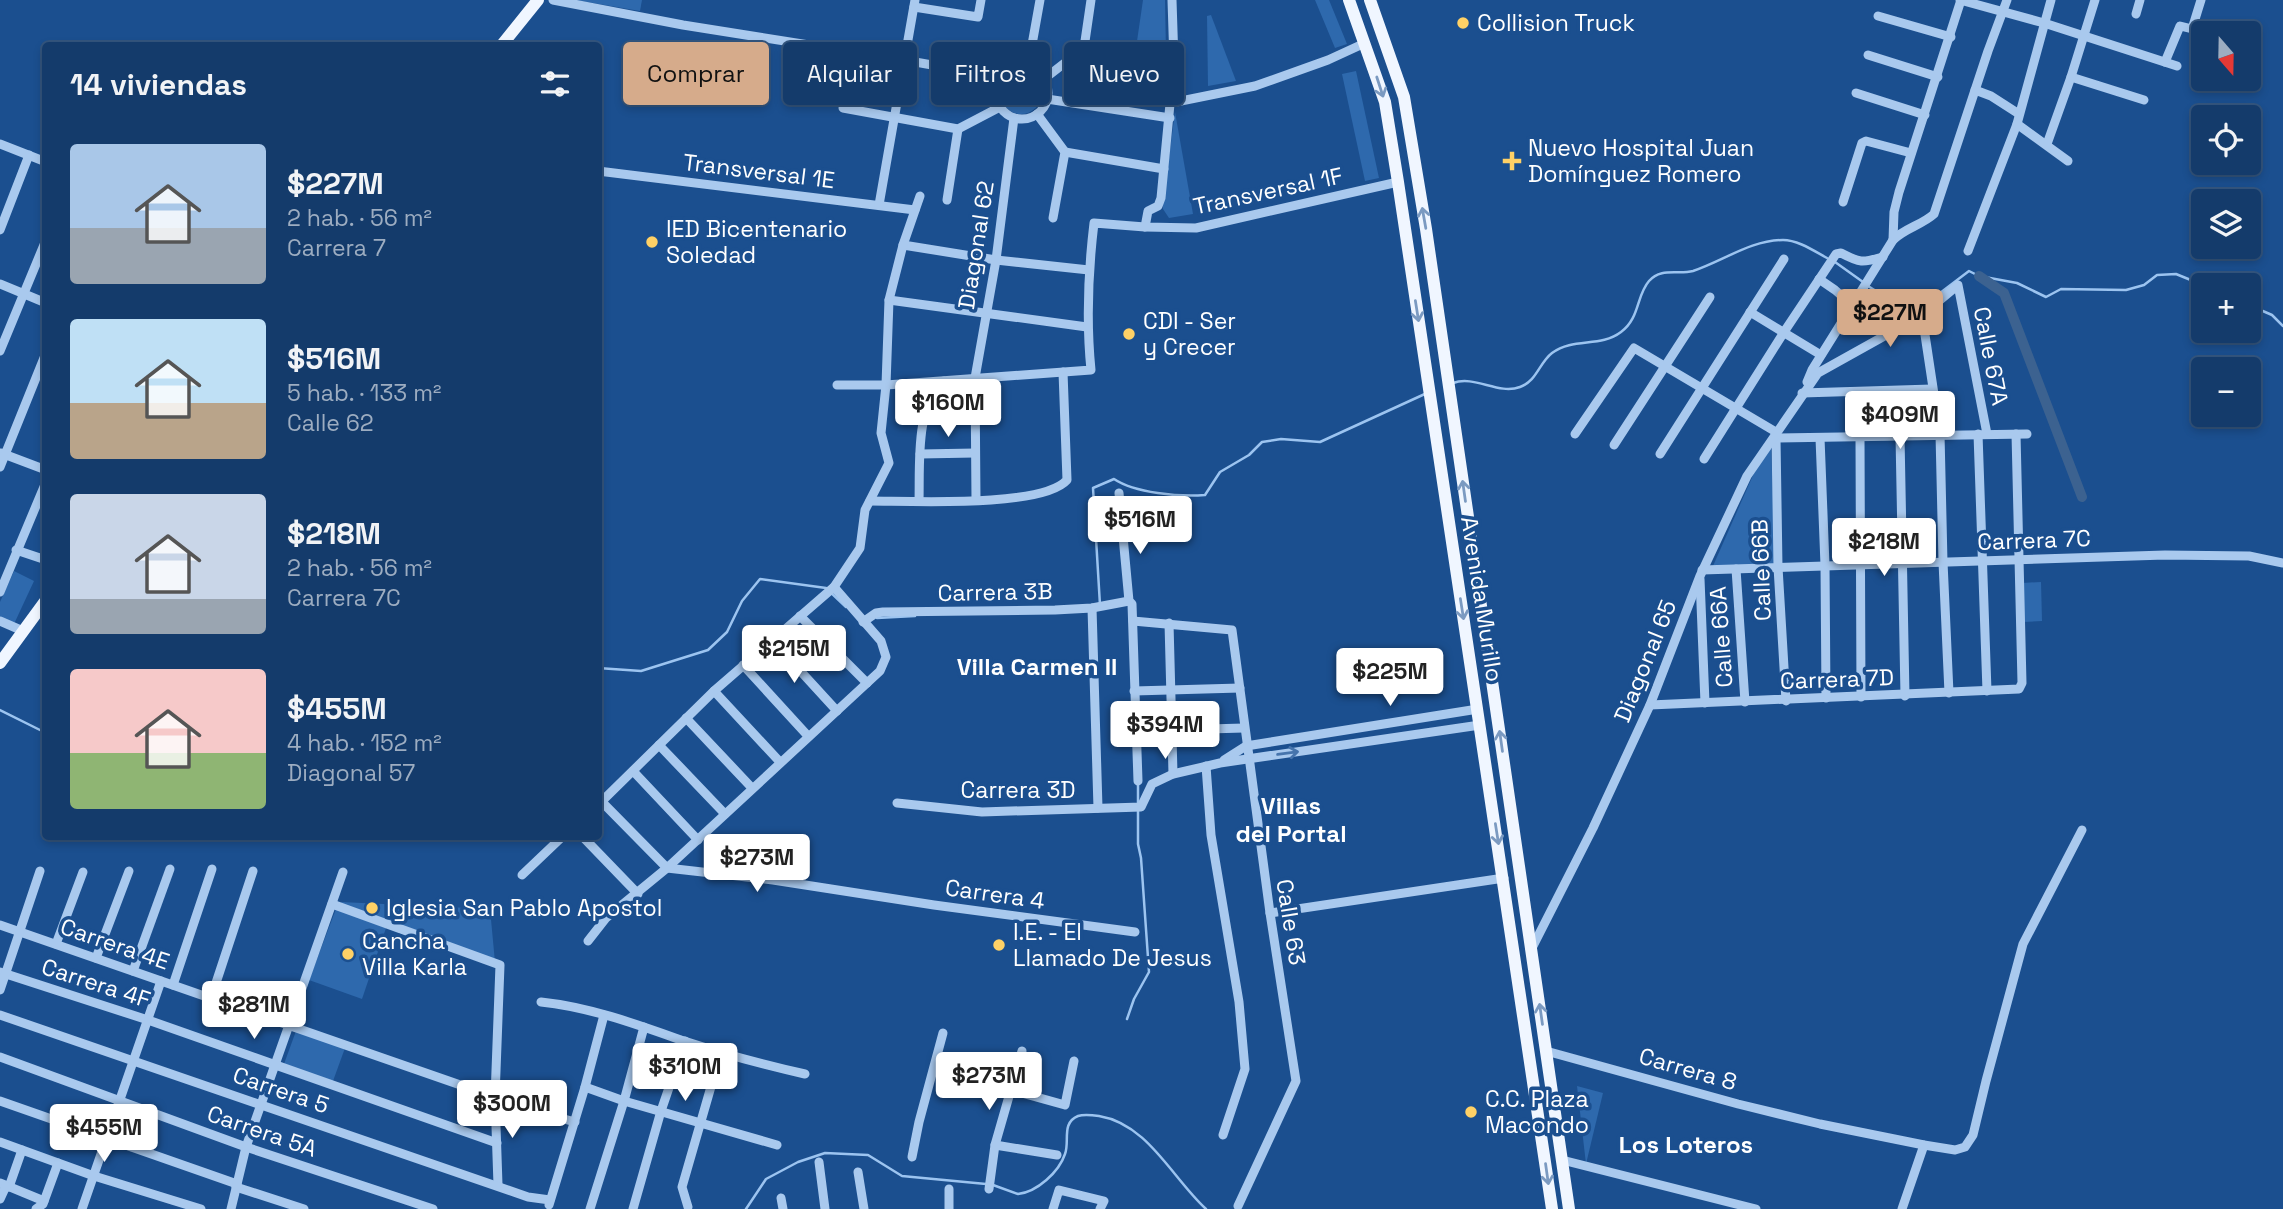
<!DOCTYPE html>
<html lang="es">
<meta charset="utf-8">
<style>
body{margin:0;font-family:"Space Grotesk",sans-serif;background:#1d4271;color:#f1f3f6;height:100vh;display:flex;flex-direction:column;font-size:26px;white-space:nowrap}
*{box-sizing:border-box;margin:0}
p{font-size:23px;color:#9dadc1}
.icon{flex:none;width:38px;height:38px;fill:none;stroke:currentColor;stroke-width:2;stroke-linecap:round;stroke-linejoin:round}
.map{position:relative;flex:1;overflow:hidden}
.drawer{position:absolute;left:42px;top:42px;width:560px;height:798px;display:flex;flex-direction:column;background:#143b6b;border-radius:7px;box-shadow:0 4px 10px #0003,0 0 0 2px #33557e}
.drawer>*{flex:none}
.top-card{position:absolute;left:623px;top:42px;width:665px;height:63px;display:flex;gap:14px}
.needle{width:46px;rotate:160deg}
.controls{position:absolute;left:2191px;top:21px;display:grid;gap:14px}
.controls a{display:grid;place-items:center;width:70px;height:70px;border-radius:7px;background:#143b6b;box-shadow:0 4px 10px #0003,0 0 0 2px #33557e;font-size:35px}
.price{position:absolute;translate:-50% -60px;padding:0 16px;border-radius:7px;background:#fff;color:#222;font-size:23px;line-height:46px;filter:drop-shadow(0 2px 4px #0008)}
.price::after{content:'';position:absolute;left:50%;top:42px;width:21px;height:16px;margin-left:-10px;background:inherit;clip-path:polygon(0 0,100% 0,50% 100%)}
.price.selected{background:#d6ab8b;color:#111}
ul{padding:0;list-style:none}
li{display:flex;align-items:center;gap:21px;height:175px;padding:0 28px}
li span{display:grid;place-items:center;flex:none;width:196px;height:140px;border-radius:7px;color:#555}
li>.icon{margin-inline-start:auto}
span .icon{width:84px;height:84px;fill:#fffc;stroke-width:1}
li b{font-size:30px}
h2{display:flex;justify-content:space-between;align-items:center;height:84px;padding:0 28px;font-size:30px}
.tag{padding:0 24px;border-radius:7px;background:#143b6b;box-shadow:0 4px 10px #0003,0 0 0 2px #33557e;font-size:24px;line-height:63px}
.tag.selected{background:#d6ab8b;color:#111}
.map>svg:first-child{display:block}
</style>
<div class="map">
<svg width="2283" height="1209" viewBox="0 0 2283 1209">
<rect width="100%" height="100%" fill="#1b4f8f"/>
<g fill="#2e69ad">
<path d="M575,0H642L640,11Z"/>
<path d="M1143,0H1165L1166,53L1136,48Z"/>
<path d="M1315,0H1329L1347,44L1335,48Z"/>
<path d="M1211,15L1236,81L1208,86L1207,16Z"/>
<path d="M1356,71L1379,178L1365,181L1342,74Z"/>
<circle cx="1021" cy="93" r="21"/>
<path d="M1175,112L1193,214L1169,218L1163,209V203Z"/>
<path d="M1771,448L1776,564L1713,566L1754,473Z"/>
<path d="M14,571L34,581L14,624L0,618V602Z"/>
<path d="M2041,582L2042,621L2023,622L2022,583Z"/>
<path d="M341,902L490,909L495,962L344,906Z"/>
<path d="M336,909L386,928L362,999L309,980Z"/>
<path d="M296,1031L345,1048L333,1081L284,1064Z"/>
<path d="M1577,1086L1603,1093L1586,1164Z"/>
</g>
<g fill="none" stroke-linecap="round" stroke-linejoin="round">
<g stroke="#9cc4f0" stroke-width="2.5">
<path d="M1835,262L1863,282"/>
<path d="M1868,286L1892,301L1906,313L1915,312L1969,271L1979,276L2017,283L2046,297L2061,289L2126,290L2144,285L2157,275L2176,274L2203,285"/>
<path d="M2249,305L2272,315L2283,326"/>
<path d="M1453,383C1475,375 1498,395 1520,387C1537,381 1539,363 1552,353C1574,337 1600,348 1621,332C1640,318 1636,296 1649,281C1661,267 1678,275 1693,271C1723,261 1751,240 1783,240C1798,240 1814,251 1827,258"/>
<path d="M1100,605L1093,488L1114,479C1135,493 1179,497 1205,495L1220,472L1249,455L1262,442L1281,439L1320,442L1427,393"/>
<path d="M877,618L915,616"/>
<path d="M598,668L641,671L708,650L727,632L742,601L760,579L826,588L846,607"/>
<path d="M0,710L46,733"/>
<path d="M1127,1019L1134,999L1149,972L1141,858L1138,844V785"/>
<path d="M993,1185L1018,1194C1037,1192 1059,1172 1065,1154C1070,1141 1061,1123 1078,1116C1084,1114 1092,1115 1099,1116C1148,1124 1172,1178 1206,1209"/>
<path d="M746,1209L766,1179L798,1162L825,1153L868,1155L902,1176L986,1184"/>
</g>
<path stroke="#3c6290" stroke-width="10" d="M1979,276L2004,293L2082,497"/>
<g stroke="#a9c9ee" stroke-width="9">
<path d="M553,0L683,25L904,60L977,73L999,80"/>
<path d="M1960,0L2044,23L2177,66"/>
<path d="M914,7L978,17L981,0"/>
<path d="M2136,14L2140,0"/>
<path d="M1878,16L1951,37"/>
<path d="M2192,29L2201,0"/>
<path d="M1084,48L1174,62"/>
<path d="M1868,55L1938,77"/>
<path d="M2165,62L2180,26L2209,33"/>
<circle cx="1022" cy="93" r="26"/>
<path d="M1028,67L1040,0"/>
<path d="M2071,77L2144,100"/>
<path d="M1044,79L1084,48L1091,0"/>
<path d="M1975,90L1991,96L2019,114"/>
<path d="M1856,93L1925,115"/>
<path d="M1047,99L1170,118"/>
<path d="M1171,103L1255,86L1328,60L1365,43"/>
<path d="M843,108L958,129L1000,107"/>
<path d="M1037,114L1065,152L1053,218"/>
<path d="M2017,124L2068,161"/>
<path d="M0,144L46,162"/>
<path d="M2047,144L2071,77L2095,0"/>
<path d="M1065,152L1164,169"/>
<path d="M598,171L915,210"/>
<path d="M947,200L958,129"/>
<path d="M1843,202L1862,143L1866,141L1911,153"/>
<path d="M879,205L915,0"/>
<path d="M1145,227L1148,211L1158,206L1161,198L1174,62L1172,0"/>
<path d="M0,230L29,155"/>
<path d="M1893,240L1894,212L1899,192L1961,0"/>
<path d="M903,245L996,260L1089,270"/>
<path d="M1968,251L2017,124L2051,0"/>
<path d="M1819,279L1835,290L1852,305"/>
<path d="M0,284L46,303"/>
<path d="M889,300L1087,327"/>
<path d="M1750,312L1821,355"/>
<path d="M1922,315L1940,434L1943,562L1949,693"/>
<path d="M0,351L46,240"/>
<path d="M1807,382L1812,370L1893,240C1905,228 1922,225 1934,214L1988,51L2007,0"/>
<path d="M837,385H886L1091,370C1086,320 1088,273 1094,223L1145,227L1196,228L1398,182"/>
<path d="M1802,393L1932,389"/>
<path d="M1575,434L1634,348L1776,432"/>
<path d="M1978,434L1987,691"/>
<path d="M1900,436L1905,696"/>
<path d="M1774,438L2027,434"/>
<path d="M1776,438L1778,567L1786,701"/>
<path d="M1820,438L1825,565L1826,698"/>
<path d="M1860,438L1861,697"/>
<path d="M1614,445L1710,297"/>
<path d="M1,453L46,470"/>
<path d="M920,454L975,453"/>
<path d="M1660,454L1784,259"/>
<path d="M1704,459L1784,332L1836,254L1841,253C1860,263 1862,263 1883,257"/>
<path d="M0,467L46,353"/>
<path d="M1119,493L1129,601L1132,604L1138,781"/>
<path d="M976,500L975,378L996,260L1014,118"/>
<path d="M870,501C910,501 1042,508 1067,480L1063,372"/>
<path d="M919,501C920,464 915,406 944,381"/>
<path d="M16,550L46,560"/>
<path d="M1736,569L1745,702"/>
<path d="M1702,570L2165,555L2249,556L2283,563"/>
<path d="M1700,579L1705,703"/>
<path d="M0,592L46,482"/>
<path d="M1092,608L1098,808"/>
<path d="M800,616L867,683"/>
<path d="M0,621L23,631"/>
<path d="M1133,621L1232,630L1270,913L1296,1081L1238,1206"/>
<path d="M863,622L876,613L883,612L1055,610L1092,608L1129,601"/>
<path d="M1169,623L1173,774"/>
<path d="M772,640L837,711"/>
<path d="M743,665L808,736"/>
<path d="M714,691L780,762"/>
<path d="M1134,691L1240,688"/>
<path d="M1650,705L2019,689L2022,683L2016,434"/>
<path d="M686,718L752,788"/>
<path d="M1172,730L1244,728"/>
<path d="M659,745L725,814"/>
<path d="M1224,760L1246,746L1478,709"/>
<path d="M1206,766L1211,835L1239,1002L1245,1069L1223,1135"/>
<path d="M633,771L698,840"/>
<path d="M602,802L667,868L773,880L934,905L1135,932"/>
<path d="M897,803L982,812L1141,807L1152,784L1173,774L1220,763L1480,725"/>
<path d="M598,805L714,691L834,587L860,548L865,510L889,463L881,433L886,385L889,300L903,245L920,196"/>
<path d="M582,836L638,894"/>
<path d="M522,875L563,836"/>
<path d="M332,904L500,965L495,1097L498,1185"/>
<path d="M1270,913L1504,878"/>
<path d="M0,925L535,1111L575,1122"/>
<path d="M588,941L606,918L667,868L880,671L886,657L881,641L834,587"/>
<path d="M56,944L83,872"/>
<path d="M1532,948L1593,828L1650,705L1700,576L1747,476L1818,373L1922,315L1958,285L1987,434"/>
<path d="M96,958L129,871"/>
<path d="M133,971L170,869"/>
<path d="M0,972L148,1020L497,1143"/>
<path d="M173,985L212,869"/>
<path d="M0,990L40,871"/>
<path d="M211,998L253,871"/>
<path d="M541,1002C589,1007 636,1024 681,1040C721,1053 764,1065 805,1074"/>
<path d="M0,1015L528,1197L550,1200"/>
<path d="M1546,1051L1738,1104L1820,1124L1924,1145L1955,1150L1965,1147L1973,1135L1986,1081L2023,944L2082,830"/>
<path d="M0,1057L246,1147L433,1209"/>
<path d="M585,1087L624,1101L777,1145"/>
<path d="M1011,1090L1065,1105L1074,1061"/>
<path d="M0,1101L237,1184"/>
<path d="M0,1142L94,1176L201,1209"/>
<path d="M995,1145L1057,1155"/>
<path d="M912,1157L919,1122L943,1033"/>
<path d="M1562,1160L1756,1209"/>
<path d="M819,1162L825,1209"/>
<path d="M858,1172L864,1209"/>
<path d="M0,1183L44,1201"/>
<path d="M9,1187L22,1150"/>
<path d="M236,1187L304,1209"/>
<path d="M989,1189L995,1145L1022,1051"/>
<path d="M781,1198L783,1209"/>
<path d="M0,1199L6,1186"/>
<path d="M549,1205L585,1087L604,1015"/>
<path d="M688,1207L682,1187L721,1052"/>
<path d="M36,1209L43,1204L58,1163"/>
<path d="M82,1209L161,981"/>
<path d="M231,1209L246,1147L343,872"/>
<path d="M590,1209L624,1101L644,1027"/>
<path d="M633,1209L661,1111L685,1041"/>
<path d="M949,1209V1189"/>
<path d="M1053,1209L1059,1190L1104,1201L1100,1209"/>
<path d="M1902,1209L1924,1145"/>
</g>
<g stroke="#f0f6ff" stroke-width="12">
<path d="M1349,0L1385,102L1398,182L1552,1209"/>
<path d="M1370,0L1404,97L1426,229L1569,1209"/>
<path d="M501,46L538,0"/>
<path d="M0,663L46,600"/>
</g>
</g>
<defs><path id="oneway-shaft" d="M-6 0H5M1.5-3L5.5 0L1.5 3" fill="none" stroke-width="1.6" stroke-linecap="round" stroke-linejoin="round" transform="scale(1.75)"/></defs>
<g stroke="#7b9ac1">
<use href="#oneway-shaft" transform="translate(1380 87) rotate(72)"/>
<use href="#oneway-shaft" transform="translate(1424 218) rotate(-100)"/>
<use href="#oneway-shaft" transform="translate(1417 311) rotate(81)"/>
<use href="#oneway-shaft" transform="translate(1464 491) rotate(-98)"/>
<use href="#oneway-shaft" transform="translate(1462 609) rotate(81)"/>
<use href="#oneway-shaft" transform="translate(1501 741) rotate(-98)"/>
<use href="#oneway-shaft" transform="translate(1497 834) rotate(81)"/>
<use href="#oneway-shaft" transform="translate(1541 1014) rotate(-98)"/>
<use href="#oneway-shaft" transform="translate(1547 1174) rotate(82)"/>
</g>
<use stroke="#4674ac" href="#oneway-shaft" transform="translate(1288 753) rotate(-8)"/>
<g fill="#ffd166" stroke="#1b4f8f" stroke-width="2.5">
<circle cx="1463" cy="23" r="7"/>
<path d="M1508.5 150.5h7v7h7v7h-7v7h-7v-7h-7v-7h7z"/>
<circle cx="652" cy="242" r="7"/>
<circle cx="1129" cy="334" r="7"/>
<circle cx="372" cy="908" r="7"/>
<circle cx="999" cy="945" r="7"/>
<circle cx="348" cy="954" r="7"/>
<circle cx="1471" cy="1112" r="7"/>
</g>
<g text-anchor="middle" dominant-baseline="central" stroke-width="7" stroke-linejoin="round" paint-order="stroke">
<g font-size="23" fill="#fff" stroke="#1b4f8f" text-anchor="start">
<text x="1477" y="23">Collision Truck</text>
<text x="1528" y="148">Nuevo Hospital Juan<tspan x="1528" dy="26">Domínguez Romero</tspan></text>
<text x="666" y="229">IED Bicentenario<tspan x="666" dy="26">Soledad</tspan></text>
<text x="1143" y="321">CDI - Ser<tspan x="1143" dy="26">y Crecer</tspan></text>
<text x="386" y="908">Iglesia San Pablo Apostol</text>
<text x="1013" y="932">I.E. - El<tspan x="1013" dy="26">Llamado De Jesus</tspan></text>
<text x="362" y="941">Cancha<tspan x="362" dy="26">Villa Karla</tspan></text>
<text x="1485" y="1099">C.C. Plaza<tspan x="1485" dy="26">Macondo</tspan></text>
</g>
<g font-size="23" fill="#fff" stroke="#1b4f8f">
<text transform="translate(759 171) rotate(7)">Transversal 1E</text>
<text transform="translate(1268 191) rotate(-12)">Transversal 1F</text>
<text transform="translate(976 245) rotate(-81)">Diagonal 62</text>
<text transform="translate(1991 356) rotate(79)">Calle 67A</text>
<text transform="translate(2034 540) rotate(-2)">Carrera 7C</text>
<text transform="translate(1761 570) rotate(-92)">Calle 66B</text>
<text transform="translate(995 592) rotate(-1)">Carrera 3B</text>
<text transform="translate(1482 599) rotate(81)">Avenida Murillo</text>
<text transform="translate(1721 637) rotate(-94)">Calle 66A</text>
<text transform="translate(1645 661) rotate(-68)">Diagonal 65</text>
<text transform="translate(1837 679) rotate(-2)">Carrera 7D</text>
<text x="1018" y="790">Carrera 3D</text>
<text transform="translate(995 894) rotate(8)">Carrera 4</text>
<text transform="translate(1291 922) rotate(81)">Calle 63</text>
<text transform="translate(115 944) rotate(19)">Carrera 4E</text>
<text transform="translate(96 983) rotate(18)">Carrera 4F</text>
<text transform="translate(1688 1069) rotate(16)">Carrera 8</text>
<text transform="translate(281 1090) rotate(19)">Carrera 5</text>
<text transform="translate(262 1131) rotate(19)">Carrera 5A</text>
</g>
<g font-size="24" font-weight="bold" fill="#fff" stroke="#1b4f8f">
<text x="1037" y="666">Villa Carmen II</text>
<text x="1291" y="805">Villas<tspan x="1291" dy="28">del Portal</tspan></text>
<text x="1686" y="1144">Los Loteros</text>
</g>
</g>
</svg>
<div class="controls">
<a><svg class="needle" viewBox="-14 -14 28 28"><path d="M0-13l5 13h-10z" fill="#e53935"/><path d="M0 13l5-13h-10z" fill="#9dadc1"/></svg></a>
<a><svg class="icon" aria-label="locate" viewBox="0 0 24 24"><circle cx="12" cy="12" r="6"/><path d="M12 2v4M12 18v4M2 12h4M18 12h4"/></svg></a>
<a><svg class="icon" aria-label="layers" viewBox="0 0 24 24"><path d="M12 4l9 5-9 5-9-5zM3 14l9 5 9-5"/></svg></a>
<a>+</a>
<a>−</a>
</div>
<b class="price selected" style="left:1890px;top:349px">$227M</b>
<b class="price" style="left:948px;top:439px">$160M</b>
<b class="price" style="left:1900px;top:451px">$409M</b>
<b class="price" style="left:1140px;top:556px">$516M</b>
<b class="price" style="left:1884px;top:578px">$218M</b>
<b class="price" style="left:794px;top:685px">$215M</b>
<b class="price" style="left:1390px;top:708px">$225M</b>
<b class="price" style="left:1165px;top:761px">$394M</b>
<b class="price" style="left:757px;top:894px">$273M</b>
<b class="price" style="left:254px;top:1041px">$281M</b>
<b class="price" style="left:685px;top:1103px">$310M</b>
<b class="price" style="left:989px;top:1112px">$273M</b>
<b class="price" style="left:512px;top:1140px">$300M</b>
<b class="price" style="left:104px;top:1164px">$455M</b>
<div class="top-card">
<a class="tag selected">Comprar</a>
<a class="tag">Alquilar</a>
<a class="tag">Filtros</a>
<a class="tag">Nuevo</a>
</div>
<section class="drawer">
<h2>14 viviendas<svg class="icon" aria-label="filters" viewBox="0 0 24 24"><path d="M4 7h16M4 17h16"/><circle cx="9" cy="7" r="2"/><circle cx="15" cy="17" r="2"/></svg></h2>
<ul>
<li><span style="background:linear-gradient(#a9c7e8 60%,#9aa5b1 0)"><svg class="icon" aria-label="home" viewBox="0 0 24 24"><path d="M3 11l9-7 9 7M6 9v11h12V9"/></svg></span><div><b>$227M</b><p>2 hab. · 56 m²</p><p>Carrera 7</p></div></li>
<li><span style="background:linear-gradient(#bfe0f5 60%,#b9a48a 0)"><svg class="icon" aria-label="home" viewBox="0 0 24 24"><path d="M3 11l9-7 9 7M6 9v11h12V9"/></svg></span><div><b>$516M</b><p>5 hab. · 133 m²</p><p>Calle 62</p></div></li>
<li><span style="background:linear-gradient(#c9d6e8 75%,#9aa5b1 0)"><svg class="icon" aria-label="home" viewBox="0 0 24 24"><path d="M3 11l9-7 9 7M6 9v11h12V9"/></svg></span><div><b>$218M</b><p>2 hab. · 56 m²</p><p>Carrera 7C</p></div></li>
<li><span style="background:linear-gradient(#f6c9c9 60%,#8fb573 0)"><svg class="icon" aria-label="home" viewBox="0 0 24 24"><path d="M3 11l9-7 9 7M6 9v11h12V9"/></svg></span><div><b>$455M</b><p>4 hab. · 152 m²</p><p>Diagonal 57</p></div></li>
</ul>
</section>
</div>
